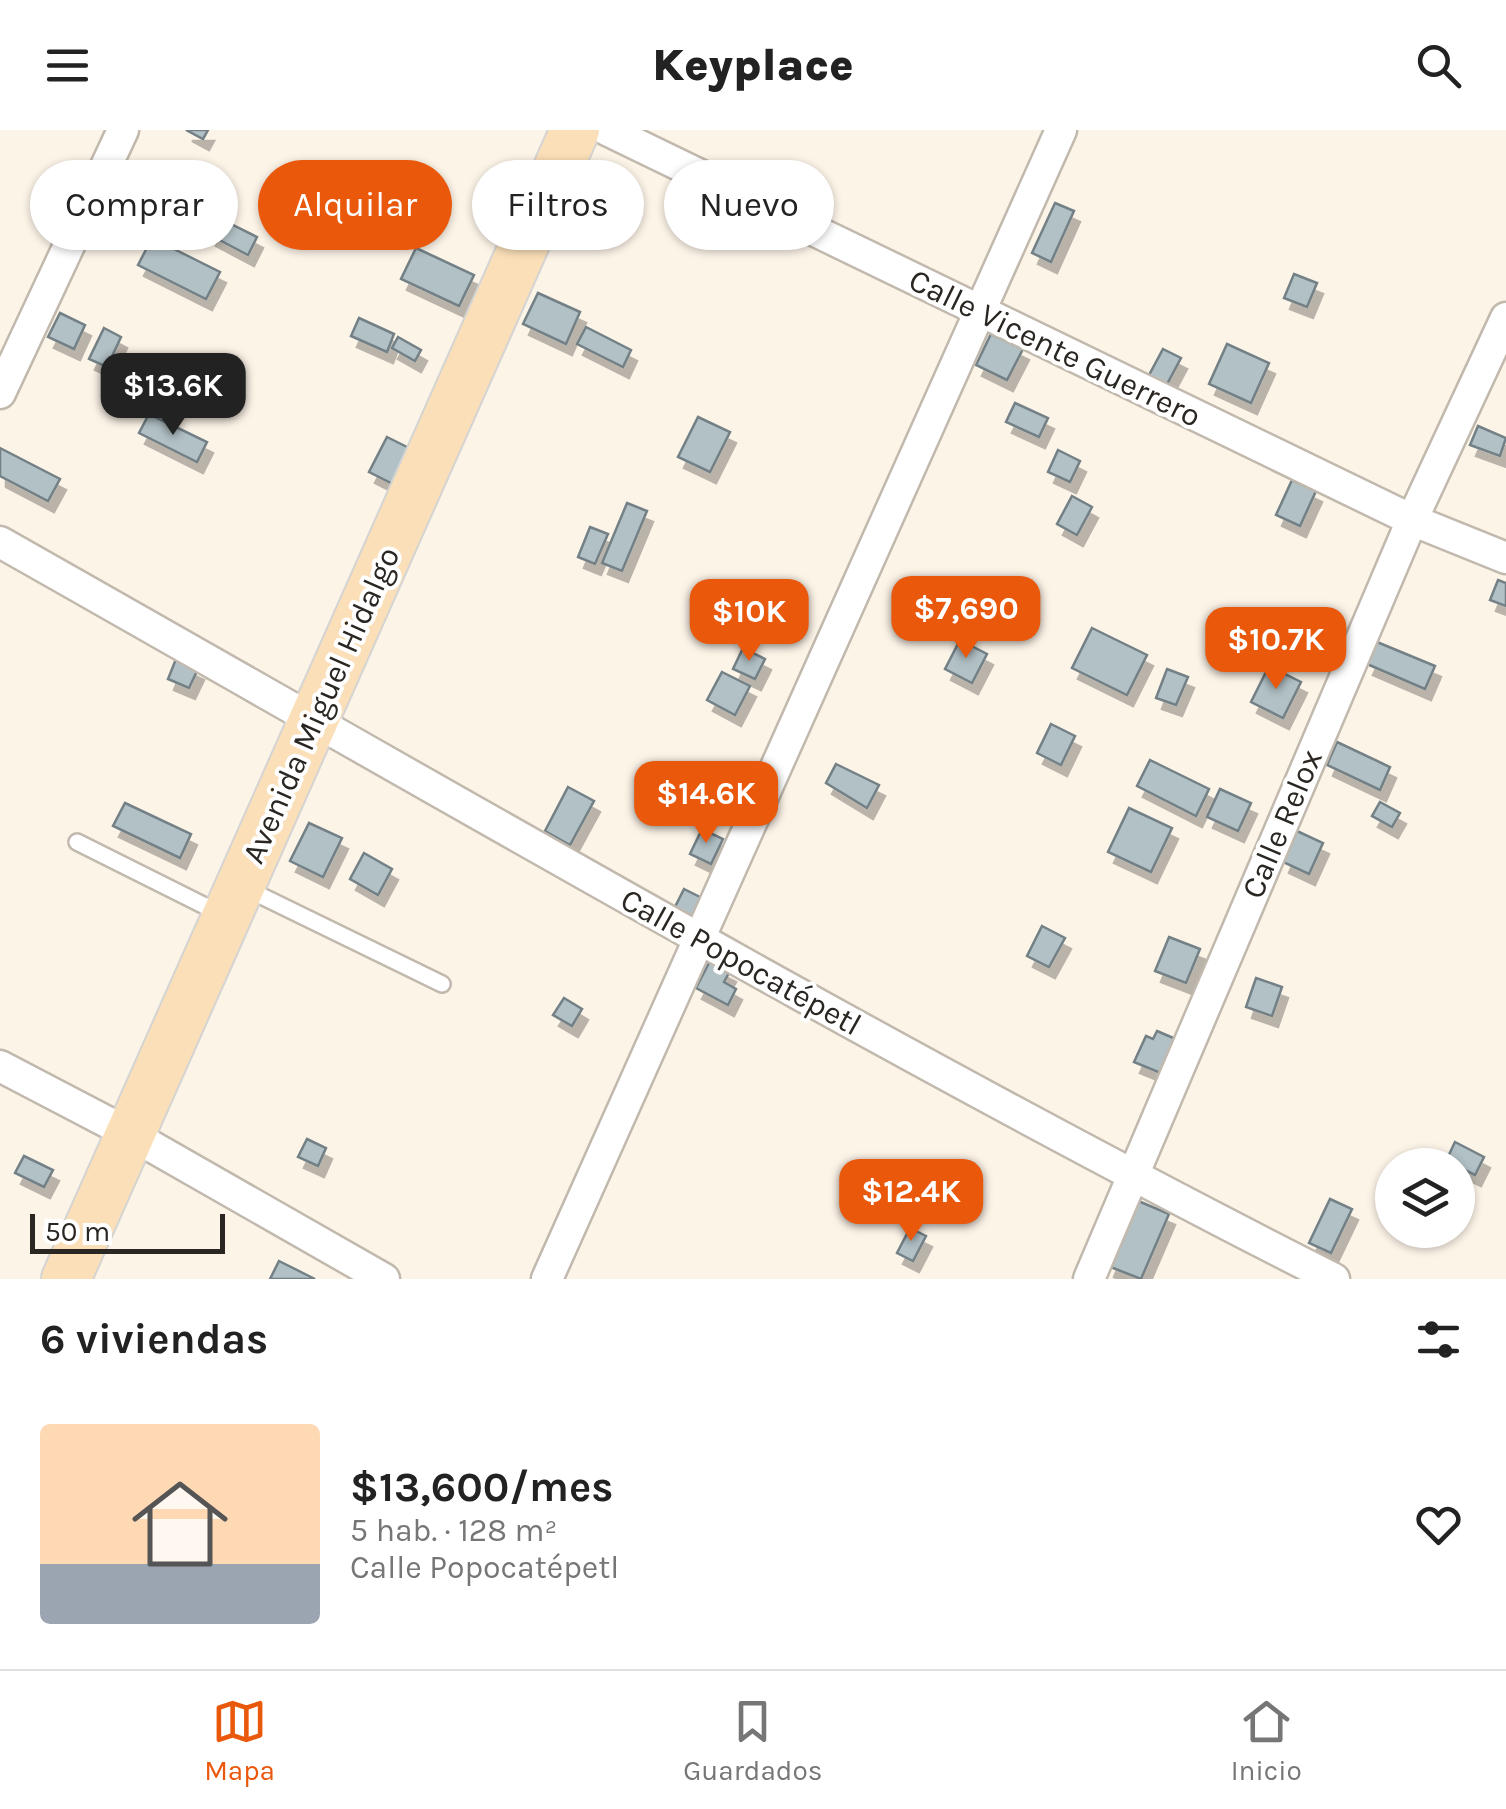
<!DOCTYPE html>
<html lang="es">
<meta charset="utf-8">
<style>
body{margin:0;font-family:Karla,sans-serif;background:#f2f2f2;color:#222;height:100vh;display:flex;flex-direction:column;font-size:38px;white-space:nowrap}
*{box-sizing:border-box;margin:0}
p{font-size:32px;color:#767676}
.icon{flex:none;width:55px;height:55px;fill:none;stroke:currentColor;stroke-width:2;stroke-linecap:round;stroke-linejoin:round}
.map{position:relative;height:1149px;overflow:hidden}
.drawer{display:flex;flex-direction:column;background:#fff;flex:1}
.drawer>*{flex:none}
.banner{position:absolute;left:30px;top:30px;width:1000px;height:90px;display:flex;gap:20px}
.tools{position:absolute;left:1375px;top:1018px;display:grid;gap:20px}
.tools a{display:grid;place-items:center;width:100px;height:100px;border-radius:50%;background:#fff;box-shadow:0 2px 8px #0004;font-size:50px}
.scale{position:absolute;left:30px;bottom:25px;width:195px;box-sizing:border-box;padding-left:10px;border:5px solid #2a2622;border-top:0;font-size:28px;line-height:35px;white-space:nowrap;color:#2a2622;-webkit-text-stroke:8px #fff;paint-order:stroke}
.price{position:absolute;translate:-50% -85px;padding:0 22px;border-radius:20px;background:#ea580c;color:#fff;font-size:32px;line-height:65px;filter:drop-shadow(0 2px 5px #0008)}
.price::after{content:'';position:absolute;left:50%;top:60px;width:30px;height:22px;margin-left:-15px;background:inherit;clip-path:polygon(0 0,100% 0,50% 100%)}
.price.selected{background:#222;color:#fff}
ul{padding:0;list-style:none}
li{display:flex;align-items:center;gap:30px;height:250px;padding:0 40px}
li span{display:grid;place-items:center;flex:none;width:280px;height:200px;border-radius:10px;color:#555}
li>.icon{margin-inline-start:auto}
span .icon{width:120px;height:120px;fill:#fffc;stroke-width:1}
li b{font-size:42px}
h2{display:flex;justify-content:space-between;align-items:center;height:120px;padding:0 40px;font-size:42px}
.tag{padding:0 35px;border-radius:45px;background:#fff;box-shadow:0 2px 8px #0004;font-size:35px;line-height:90px}
.tag.selected{background:#ea580c;color:#fff}
header{display:flex;justify-content:space-between;align-items:center;height:130px;padding:0 40px;background:#fff;font-size:45px;font-weight:800}
.tab-bar{display:flex;justify-content:space-around;align-items:center;height:140px;border-top:2px solid #e0e0e0;background:#fff;font-size:28px;color:#767676}
.tab-bar a{display:grid;justify-items:center;gap:5px}
.tab-bar .selected{color:#ea580c}
.map>svg:first-child{display:block}
</style>
<header><svg class="icon" aria-label="menu" viewBox="0 0 24 24"><path d="M4 6h16M4 12h16M4 18h16"/></svg>Keyplace<svg class="icon" aria-label="search" viewBox="0 0 24 24"><circle cx="10" cy="10" r="6"/><path d="M15 15l6 6"/></svg></header>
<div class="map">
<svg width="1506" height="1149" viewBox="0 0 1506 1149">
<defs>
<filter id="shadow"><feDropShadow dx="6" dy="11" stdDeviation="0" flood-color="#0004"/></filter>
</defs>
<rect width="100%" height="100%" fill="#fdf4e8"/>
<g fill="#b2c1c6" stroke="#738186" stroke-width="2.5" filter="url(#shadow)">
<path d="M186,0H208L203,9Z"/>
<path d="M130,36L185,63L175,82L143,66L138,76L116,65Z"/>
<path d="M1055,73L1074,81L1051,132L1032,123Z"/>
<path d="M219,88L257,107L248,125L210,105Z"/>
<path d="M152,108L220,142L206,169L138,135Z"/>
<path d="M416,118L474,145L459,176L401,149Z"/>
<path d="M1294,144L1317,153L1307,177L1284,168Z"/>
<path d="M538,163L580,182L566,214L523,194Z"/>
<path d="M60,183L85,195L74,219L48,207Z"/>
<path d="M359,188L394,204L387,222L351,206Z"/>
<path d="M586,197L631,220L623,237L577,214Z"/>
<path d="M104,198L121,207L107,237L89,229Z"/>
<path d="M991,204L1023,219L1007,250L976,235Z"/>
<path d="M398,207L421,220L415,231L392,218Z"/>
<path d="M1227,214L1269,233L1251,273L1209,254Z"/>
<path d="M1163,219L1181,228L1166,256L1148,247Z"/>
<path d="M1015,273L1048,288L1039,307L1006,292Z"/>
<path d="M149,284L207,312L197,332L139,303Z"/>
<path d="M698,287L730,302L710,342L678,327Z"/>
<path d="M1478,296L1506,308L1500,326L1470,315Z"/>
<path d="M387,307L413,320L395,355L369,342Z"/>
<path d="M0,318L60,349L48,371L0,346Z"/>
<path d="M1058,320L1080,331L1070,352L1048,342Z"/>
<path d="M1292,350L1316,361L1300,396L1276,385Z"/>
<path d="M1072,366L1092,377L1077,405L1057,394Z"/>
<path d="M627,373L647,381L622,441L602,433Z"/>
<path d="M590,397L608,404L595,434L578,427Z"/>
<path d="M1498,450L1506,453V476L1490,470Z"/>
<path d="M723,464L754,481L746,496L715,479Z"/>
<path d="M1092,498L1147,525L1127,565L1072,538Z"/>
<path d="M960,510L987,524L972,553L945,539Z"/>
<path d="M1377,512L1435,536L1425,559L1367,534Z"/>
<path d="M743,518L765,529L755,549L733,539Z"/>
<path d="M176,529L198,539L189,558L168,549Z"/>
<path d="M1269,536L1301,552L1283,588L1251,572Z"/>
<path d="M1167,539L1188,547L1176,575L1156,568Z"/>
<path d="M722,542L750,556L735,585L707,570Z"/>
<path d="M1051,594L1075,606L1061,635L1037,623Z"/>
<path d="M1337,612L1390,637L1380,660L1327,635Z"/>
<path d="M1150,630L1209,659L1196,686L1137,656Z"/>
<path d="M836,634L879,655L867,678L826,653Z"/>
<path d="M568,657L594,671L570,715L545,701Z"/>
<path d="M1220,659L1251,673L1238,701L1207,687Z"/>
<path d="M1380,672L1400,683L1392,697L1372,686Z"/>
<path d="M125,673L191,704L180,728L113,696Z"/>
<path d="M1129,678L1172,698L1151,742L1108,722Z"/>
<path d="M309,693L342,708L323,747L290,731Z"/>
<path d="M702,699L723,709L711,734L690,724Z"/>
<path d="M1297,701L1323,713L1309,744L1283,732Z"/>
<path d="M364,723L392,739L378,765L350,749Z"/>
<path d="M684,759L702,768L689,796L670,787Z"/>
<path d="M1042,796L1065,808L1049,837L1027,826Z"/>
<path d="M1169,807L1200,819L1186,853L1155,841Z"/>
<path d="M710,831L730,841L724,852L736,859L728,875L696,858Z"/>
<path d="M1256,848L1282,857L1272,886L1246,877Z"/>
<path d="M564,868L582,879L572,896L553,885Z"/>
<path d="M1157,901L1178,910L1163,944L1134,932L1146,906L1153,909Z"/>
<path d="M307,1009L326,1018L318,1036L298,1027Z"/>
<path d="M1455,1012L1484,1027L1475,1045L1446,1031Z"/>
<path d="M24,1026L53,1040L44,1057L15,1043Z"/>
<path d="M1330,1069L1352,1079L1331,1123L1309,1113Z"/>
<path d="M1136,1070L1169,1084L1141,1149L1108,1136Z"/>
<path d="M910,1098L926,1106L913,1131L897,1123Z"/>
<path d="M279,1131L315,1149H270Z"/>
</g>
<g fill="none" stroke-linecap="round" stroke-linejoin="round">
<defs>
<g id="service">
<path d="M77,712L221,784"/>
<path d="M243,757L442,854"/>
</g>
<g id="minor">
<path d="M607,0L1412,390L1506,428"/>
<path d="M0,263L123,0"/>
<path d="M0,412C442,662 880,919 1334,1149"/>
<path d="M0,936L130,1004L384,1149"/>
<path d="M547,1149L1061,0"/>
<path d="M1089,1149L1412,390L1506,188"/>
</g>
<path id="primary" d="M66,1149L575,0"/>
</defs>
<use href="#service" stroke="#c2b9ae" stroke-width="20"/>
<use href="#minor" stroke="#c2b9ae" stroke-width="35"/>
<use href="#primary" stroke="#d4d4d3" stroke-width="52"/>
<use href="#service" stroke="#fff" stroke-width="15"/>
<use href="#minor" stroke="#fff" stroke-width="30"/>
<use href="#primary" stroke="#fbdfb8" stroke-width="48"/>
</g>
<g text-anchor="middle" dominant-baseline="central" stroke-width="8" stroke-linejoin="round" paint-order="stroke">
<g font-size="32" fill="#2a2622" stroke="#fff">
<text transform="translate(1055 218) rotate(26)">Calle Vicente Guerrero</text>
<text transform="translate(321 575) rotate(-66)">Avenida Miguel Hidalgo</text>
<text transform="translate(1282 694) rotate(-67)">Calle Relox</text>
<text transform="translate(741 832) rotate(29)">Calle Popocatépetl</text>
</g>
</g>
</svg>
<div class="tools">
<a><svg class="icon" aria-label="layers" viewBox="0 0 24 24"><path d="M12 4l9 5-9 5-9-5zM3 14l9 5 9-5"/></svg></a>
</div>
<div class="scale">50 m</div>
<b class="price selected" style="left:173px;top:308px">$13.6K</b>
<b class="price" style="left:966px;top:531px">$7,690</b>
<b class="price" style="left:749px;top:534px">$10K</b>
<b class="price" style="left:1276px;top:562px">$10.7K</b>
<b class="price" style="left:706px;top:716px">$14.6K</b>
<b class="price" style="left:911px;top:1114px">$12.4K</b>
<div class="banner">
<a class="tag">Comprar</a>
<a class="tag selected">Alquilar</a>
<a class="tag">Filtros</a>
<a class="tag">Nuevo</a>
</div>
</div>
<section class="drawer">
<h2>6 viviendas<svg class="icon" aria-label="filters" viewBox="0 0 24 24"><path d="M4 7h16M4 17h16"/><circle cx="9" cy="7" r="2"/><circle cx="15" cy="17" r="2"/></svg></h2>
<ul>
<li><span style="background:linear-gradient(#ffd9b3 70%,#9aa5b1 0)"><svg class="icon" aria-label="home" viewBox="0 0 24 24"><path d="M3 11l9-7 9 7M6 9v11h12V9"/></svg></span><div><b>$13,600/mes</b><p>5 hab. · 128 m²</p><p>Calle Popocatépetl</p></div><svg class="icon" aria-label="heart" viewBox="0 0 24 24"><path d="M12 20l-8-8c-3-5 5-10 8-4 3-6 11-1 8 4z"/></svg></li>
</ul>
</section>
<nav class="tab-bar">
<a class="selected"><svg class="icon" aria-label="map" viewBox="0 0 24 24"><path d="M3 6l6-2 6 2 6-2v14l-6 2-6-2-6 2zM9 4v14M15 6v14"/></svg>Mapa</a>
<a><svg class="icon" aria-label="saved" viewBox="0 0 24 24"><path d="M7 4h10v16l-5-4-5 4z"/></svg>Guardados</a>
<a><svg class="icon" aria-label="home" viewBox="0 0 24 24"><path d="M3 11l9-7 9 7M6 9v11h12V9"/></svg>Inicio</a>
</nav>
